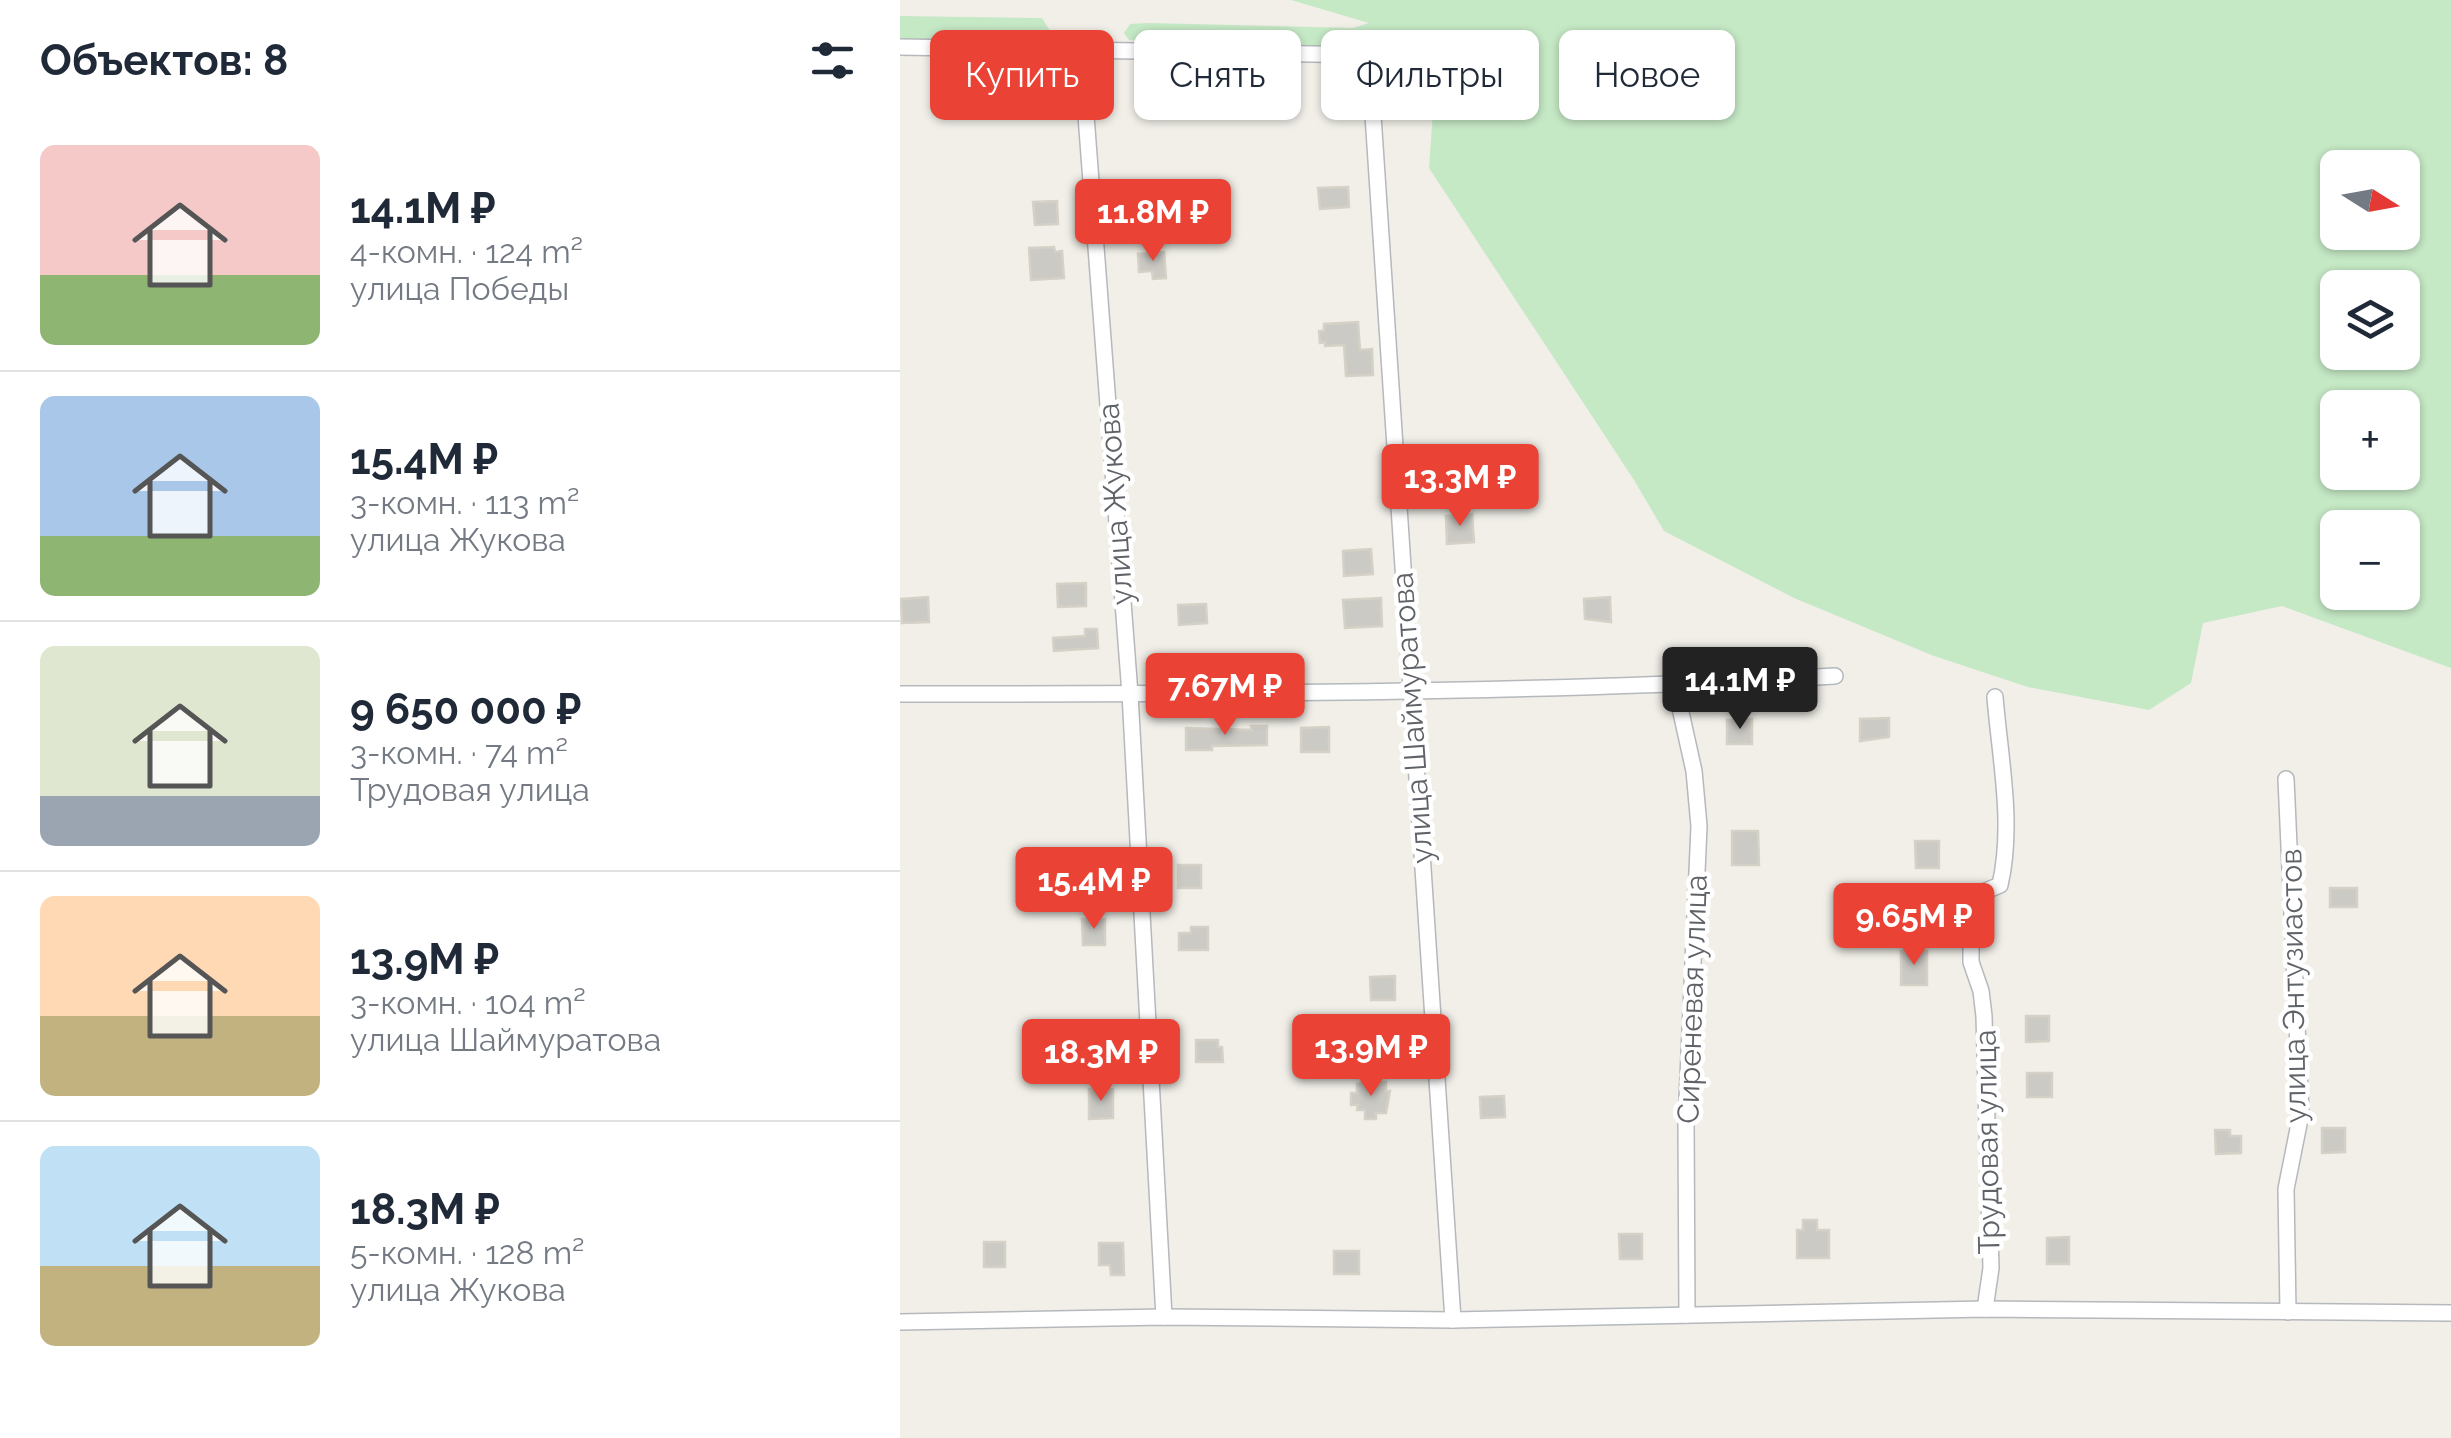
<!DOCTYPE html>
<html lang="ru">
<meta charset="utf-8">
<style>
body{margin:0;font-family:Raleway,sans-serif;background:#f6f6f7;color:#1f2937;height:100vh;display:flex;flex-direction:column;font-size:38px;white-space:nowrap}
*{box-sizing:border-box;margin:0}
p{font-size:32px;color:#747a83}
.icon{flex:none;width:55px;height:55px;fill:none;stroke:currentColor;stroke-width:2;stroke-linecap:round;stroke-linejoin:round}
.map{position:relative;flex:1;overflow:hidden}
.details{display:flex;flex-direction:column;background:#fff;width:900px}
.details>*{flex:none}
.top-card{position:absolute;left:30px;top:30px;width:950px;height:90px;display:flex;gap:20px}
.needle{width:65px;rotate:101deg}
.buttons{position:absolute;left:1420px;top:150px;display:grid;gap:20px}
.buttons a{display:grid;place-items:center;width:100px;height:100px;border-radius:15px;background:#fff;box-shadow:0 2px 8px #0004;font-size:50px}
.price{position:absolute;translate:-50% -85px;padding:0 22px;border-radius:10px;background:#ea4335;color:#fff;font-size:32px;line-height:65px;filter:drop-shadow(0 2px 5px #0008)}
.price::after{content:'';position:absolute;left:50%;top:60px;width:30px;height:22px;margin-left:-15px;background:inherit;clip-path:polygon(0 0,100% 0,50% 100%)}
.price.current{background:#222;color:#fff}
ul{padding:0;list-style:none}
li{display:flex;align-items:center;gap:30px;height:250px;padding:0 40px}
li+li{border-top:2px solid #e0e1e3}
li span{display:grid;place-items:center;flex:none;width:280px;height:200px;border-radius:15px;color:#555}
li>.icon{margin-inline-start:auto}
span .icon{width:120px;height:120px;fill:#fffc;stroke-width:1}
li b{font-size:42px}
h2{display:flex;justify-content:space-between;align-items:center;height:120px;padding:0 40px;font-size:42px}
.tag{padding:0 35px;border-radius:15px;background:#fff;box-shadow:0 2px 8px #0004;font-size:35px;line-height:90px}
.tag.current{background:#ea4335;color:#fff}
main{display:flex;flex:1;min-height:0}
.map>svg:first-child{display:block}
</style>
<main>
<section class="details">
<h2>Объектов: 8<svg class="icon" aria-label="filters" viewBox="0 0 24 24"><path d="M4 7h16M4 17h16"/><circle cx="9" cy="7" r="2"/><circle cx="15" cy="17" r="2"/></svg></h2>
<ul>
<li><span style="background:linear-gradient(#f6c9c9 65%,#8fb573 0)"><svg class="icon" aria-label="home" viewBox="0 0 24 24"><path d="M3 11l9-7 9 7M6 9v11h12V9"/></svg></span><div><b>14.1M ₽</b><p>4-комн. · 124 m²</p><p>улица Победы</p></div></li>
<li><span style="background:linear-gradient(#a9c7e8 70%,#8fb573 0)"><svg class="icon" aria-label="home" viewBox="0 0 24 24"><path d="M3 11l9-7 9 7M6 9v11h12V9"/></svg></span><div><b>15.4M ₽</b><p>3-комн. · 113 m²</p><p>улица Жукова</p></div></li>
<li><span style="background:linear-gradient(#dfe7d0 75%,#9aa5b1 0)"><svg class="icon" aria-label="home" viewBox="0 0 24 24"><path d="M3 11l9-7 9 7M6 9v11h12V9"/></svg></span><div><b>9 650 000 ₽</b><p>3-комн. · 74 m²</p><p>Трудовая улица</p></div></li>
<li><span style="background:linear-gradient(#ffd9b3 60%,#c2b280 0)"><svg class="icon" aria-label="home" viewBox="0 0 24 24"><path d="M3 11l9-7 9 7M6 9v11h12V9"/></svg></span><div><b>13.9M ₽</b><p>3-комн. · 104 m²</p><p>улица Шаймуратова</p></div></li>
<li><span style="background:linear-gradient(#bfe0f5 60%,#c2b280 0)"><svg class="icon" aria-label="home" viewBox="0 0 24 24"><path d="M3 11l9-7 9 7M6 9v11h12V9"/></svg></span><div><b>18.3M ₽</b><p>5-комн. · 128 m²</p><p>улица Жукова</p></div></li>
</ul>
</section>
<div class="map">
<svg width="1551" height="1438" viewBox="0 0 1551 1438">
<rect width="100%" height="100%" fill="#f1efe8"/>
<g fill="#c5e8c5" fill-rule="evenodd">
<path d="M391,0H1551V668L1382,606L1303,623L1291,683L1249,710L1128,687L1034,656L894,598L764,531L734,480L529,168L538,40L523,45L441,49L229,40L224,33L230,24L249,23L453,28L469,23ZM1438,168H1502V232H1438ZM1438,288H1502V352H1438ZM1438,408H1502V472H1438ZM1438,528H1502V592H1438Z"/>
<path d="M0,16L142,18L152,34L140,42L0,40Z"/>
</g>
<g fill="#cccac5" stroke="#d6d1c6" stroke-width="2.5">
<path d="M134,61L135,87L103,88L102,63Z"/>
<path d="M448,187L449,207L420,209L418,188Z"/>
<path d="M157,201L158,224L135,225L133,202Z"/>
<path d="M154,247L155,252L162,251L164,278L131,280L129,248Z"/>
<path d="M264,252L266,278L253,279L252,271L239,272L238,254Z"/>
<path d="M458,322L460,350L472,349L473,375L446,376L444,345L425,346V342L420,343L419,331H424V324Z"/>
<path d="M572,514L574,542L547,544L546,516Z"/>
<path d="M471,549L473,574L444,576L443,551Z"/>
<path d="M186,583V606L158,607L157,584Z"/>
<path d="M28,597L29,622L2,623L1,599Z"/>
<path d="M710,597L711,622L685,619L684,599Z"/>
<path d="M481,598L482,626L445,628L443,600Z"/>
<path d="M306,604L307,623L279,625L278,605Z"/>
<path d="M185,629H197L198,648L154,651L153,638L185,636Z"/>
<path d="M989,718V737L960,741V719Z"/>
<path d="M852,719V744H827V720Z"/>
<path d="M351,726H367V745L312,746V750H286V728L352,730Z"/>
<path d="M429,727V752H401V728Z"/>
<path d="M832,831H858L859,865H832Z"/>
<path d="M1015,841H1039V868H1016Z"/>
<rect x="278" y="865" width="23" height="23"/>
<rect x="1430" y="888" width="27" height="19"/>
<path d="M1040,900L1041,926H1018V901Z"/>
<path d="M182,919H205V945H183Z"/>
<path d="M291,927H308V950H279V933H291Z"/>
<rect x="1001" y="951" width="26" height="34"/>
<path d="M495,976V1000H471L470,977Z"/>
<path d="M1126,1016H1149V1041L1126,1042Z"/>
<rect x="182" y="1034" width="25" height="27"/>
<path d="M296,1040H318V1047H322L323,1062H296Z"/>
<rect x="1127" y="1073" width="25" height="24"/>
<path d="M465,1082H486V1091H490L486,1113H476V1119H465V1110H457L458,1105H451V1093H457V1084Z"/>
<path d="M189,1089H213V1118L189,1119Z"/>
<path d="M604,1096L605,1117L581,1118L580,1097Z"/>
<path d="M1422,1128H1445V1152L1422,1153Z"/>
<path d="M1315,1130H1330V1136H1341V1153L1316,1154Z"/>
<path d="M903,1220H917V1230H929V1258H897V1230H903Z"/>
<path d="M719,1234H742V1259H720Z"/>
<path d="M1169,1237V1264H1147V1238Z"/>
<rect x="84" y="1242" width="21" height="25"/>
<path d="M199,1243H223L224,1275H211L210,1265H199Z"/>
<rect x="434" y="1251" width="25" height="23"/>
</g>
<g fill="none" stroke-linecap="round" stroke-linejoin="round">
<defs>
<g id="minor">
<path d="M0,47L469,55L553,1320"/>
<path d="M181,50L230,694L264,1317"/>
<path d="M779,685L780,708L794,771L799,826L786,1123L787,1315"/>
<path d="M0,694C312,694 623,694 935,676"/>
<path d="M1386,779L1401,1114L1386,1189L1388,1312"/>
<path d="M1085,1309L1091,1268L1084,1016L1081,991L1071,962V897L1100,885C1114,824 1100,759 1095,697"/>
<path d="M0,1322L264,1317L553,1320L1085,1309L1551,1313"/>
</g>
</defs>
<use href="#minor" stroke="#b5b8bc" stroke-width="18"/>
<use href="#minor" stroke="#fff" stroke-width="15"/>
</g>
<g text-anchor="middle" dominant-baseline="central" stroke-width="9" stroke-linejoin="round" paint-order="stroke">
<g font-size="30" fill="#5f6368" stroke="#fff">
<text transform="translate(215 504) rotate(-94)">улица Жукова</text>
<text transform="translate(512 718) rotate(-94)">улица Шаймуратова</text>
<text transform="translate(1393 986) rotate(-91)">улица Энтузиастов</text>
<text transform="translate(792 999) rotate(-88)">Сиреневая улица</text>
<text transform="translate(1087 1142) rotate(-91)">Трудовая улица</text>
</g>
</g>
</svg>
<div class="buttons">
<a><svg class="needle" viewBox="-14 -14 28 28"><path d="M0-13l5 13h-10z" fill="#e53935"/><path d="M0 13l5-13h-10z" fill="#747a83"/></svg></a>
<a><svg class="icon" aria-label="layers" viewBox="0 0 24 24"><path d="M12 4l9 5-9 5-9-5zM3 14l9 5 9-5"/></svg></a>
<a>+</a>
<a>−</a>
</div>
<b class="price" style="left:253px;top:264px">11.8M ₽</b>
<b class="price" style="left:560px;top:529px">13.3M ₽</b>
<b class="price current" style="left:840px;top:732px">14.1M ₽</b>
<b class="price" style="left:325px;top:738px">7.67M ₽</b>
<b class="price" style="left:194px;top:932px">15.4M ₽</b>
<b class="price" style="left:1014px;top:968px">9.65M ₽</b>
<b class="price" style="left:471px;top:1099px">13.9M ₽</b>
<b class="price" style="left:201px;top:1104px">18.3M ₽</b>
<div class="top-card">
<a class="tag current">Купить</a>
<a class="tag">Снять</a>
<a class="tag">Фильтры</a>
<a class="tag">Новое</a>
</div>
</div>
</main>
